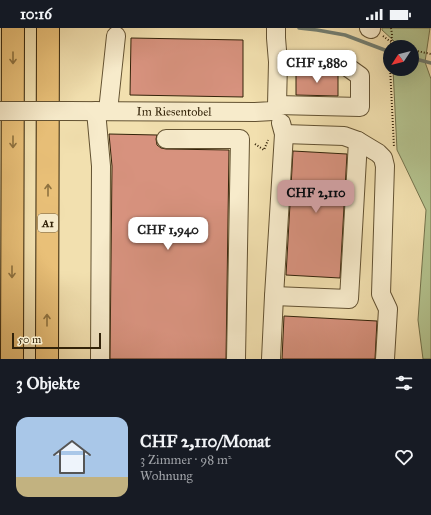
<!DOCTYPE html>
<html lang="de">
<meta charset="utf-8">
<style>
body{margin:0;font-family:"IM FELL Great Primer",serif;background:#20242c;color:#f1f3f6;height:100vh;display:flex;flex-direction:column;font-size:15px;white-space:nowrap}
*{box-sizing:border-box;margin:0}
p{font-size:13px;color:#9ea1a6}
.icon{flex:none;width:22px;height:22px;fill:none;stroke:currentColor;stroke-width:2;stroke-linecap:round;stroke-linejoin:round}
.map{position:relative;height:331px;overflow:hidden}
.sheet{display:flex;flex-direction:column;background:#171b24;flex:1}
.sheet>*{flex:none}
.needle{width:26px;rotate:234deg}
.fabs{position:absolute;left:383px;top:12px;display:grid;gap:8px}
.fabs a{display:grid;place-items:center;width:36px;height:36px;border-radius:50%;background:#171b24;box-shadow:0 4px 16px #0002;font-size:20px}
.scale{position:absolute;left:12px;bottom:10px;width:89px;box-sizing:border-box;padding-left:4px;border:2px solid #332309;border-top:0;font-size:11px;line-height:14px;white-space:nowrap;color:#332309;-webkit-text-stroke:3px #f7ebcb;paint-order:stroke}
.price{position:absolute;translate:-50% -34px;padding:0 9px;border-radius:8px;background:#fff;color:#222;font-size:13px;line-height:26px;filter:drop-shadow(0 1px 2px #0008)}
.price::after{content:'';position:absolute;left:50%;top:24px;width:12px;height:9px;margin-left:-6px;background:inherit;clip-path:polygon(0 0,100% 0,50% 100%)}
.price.current{background:#c59692;color:#111}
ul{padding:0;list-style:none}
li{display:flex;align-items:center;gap:12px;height:100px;padding:0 16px}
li+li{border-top:1px solid #363941}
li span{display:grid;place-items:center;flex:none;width:112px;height:80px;border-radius:12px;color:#555}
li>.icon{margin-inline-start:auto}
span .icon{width:48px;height:48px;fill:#fffc;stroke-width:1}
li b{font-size:17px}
h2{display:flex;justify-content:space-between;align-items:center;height:48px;padding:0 16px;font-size:17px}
.status{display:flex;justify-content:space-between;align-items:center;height:28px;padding:0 20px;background:#171b24;direction:ltr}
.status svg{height:11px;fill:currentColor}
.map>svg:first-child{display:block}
</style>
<div class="status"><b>10:16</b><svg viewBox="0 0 49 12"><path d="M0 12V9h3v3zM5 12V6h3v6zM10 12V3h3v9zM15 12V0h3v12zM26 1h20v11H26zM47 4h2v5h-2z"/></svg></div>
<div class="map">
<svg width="431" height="331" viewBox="0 0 431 331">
<rect width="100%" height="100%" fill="#f2e0af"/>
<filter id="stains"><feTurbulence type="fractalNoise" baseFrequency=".005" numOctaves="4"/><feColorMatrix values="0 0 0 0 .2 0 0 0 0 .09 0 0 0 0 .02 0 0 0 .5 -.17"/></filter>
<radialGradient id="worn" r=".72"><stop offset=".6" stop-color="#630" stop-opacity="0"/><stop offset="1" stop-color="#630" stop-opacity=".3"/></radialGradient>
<path fill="#b4c38f" stroke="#74734c" d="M382,0H430L425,34L431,51V331H423L418,292L426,182L402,132L397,122L393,41H412V19H395L394,13L382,2Z"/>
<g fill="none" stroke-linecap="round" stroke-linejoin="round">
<g stroke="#747e71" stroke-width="3.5">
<path d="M299,0L317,2L345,7L390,24"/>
<path d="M412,30L431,35"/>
</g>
</g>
<g fill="#d7927e" stroke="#332309">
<path d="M131,10L243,12V69L130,67Z"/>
<path d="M296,44H336L338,46V68L296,67Z"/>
<path d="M109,106L157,107L156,111L157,117L161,120L166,121L229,122L226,331H110L112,138Z"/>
<path d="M293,123L347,126L340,250L286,247Z"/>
<path d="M284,288L377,293L375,331H282Z"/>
</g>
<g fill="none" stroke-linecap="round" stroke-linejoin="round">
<defs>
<g id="minor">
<path d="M369,0L371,1"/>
<path d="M277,77L360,79V48L339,33L278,34"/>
<path id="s1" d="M67,83L255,84L273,83L277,77L278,34L276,10V0"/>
<path d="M96,83L101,138L100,331"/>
<path d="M108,83L116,8"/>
<path d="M284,106L344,108L358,113L378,125L383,130L385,138L381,266L388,281L385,331"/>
<path d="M166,111H240L236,331"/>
<path d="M274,268L349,271L358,113"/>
<path d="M271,331L274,268L284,106L281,95"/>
</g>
<g id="highway">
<path d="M12,331L13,0"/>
<path d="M47,331L48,0"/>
</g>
</defs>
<use href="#minor" stroke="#635232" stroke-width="20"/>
<use href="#highway" stroke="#332309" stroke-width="24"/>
<g stroke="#332309" stroke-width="2" stroke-dasharray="1 2" stroke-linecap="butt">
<path d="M391,0L392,6"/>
<path d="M383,8L395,17L400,19"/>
<path d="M412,22L431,26"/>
<path d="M390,39L394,119"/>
<path d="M255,116L264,122L268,112"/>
</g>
<use href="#minor" stroke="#f7ebcb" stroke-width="18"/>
<use href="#highway" stroke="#e9c078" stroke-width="22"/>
<defs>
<path id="minor-bridge" d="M0,83H67"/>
</defs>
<use href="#minor-bridge" stroke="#635232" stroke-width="20" stroke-linecap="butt"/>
<path stroke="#332309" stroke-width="2" stroke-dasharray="1 2" stroke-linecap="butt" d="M391,19L392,6"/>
<use href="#minor-bridge" stroke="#f7ebcb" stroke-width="18"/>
</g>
<defs><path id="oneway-shaft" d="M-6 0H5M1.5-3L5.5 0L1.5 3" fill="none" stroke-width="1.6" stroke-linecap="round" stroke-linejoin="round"/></defs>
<g stroke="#8e7240">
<use href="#oneway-shaft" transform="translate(13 30) rotate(90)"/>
<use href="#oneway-shaft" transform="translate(13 114) rotate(90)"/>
<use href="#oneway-shaft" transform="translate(48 162) rotate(-90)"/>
<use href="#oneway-shaft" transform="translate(12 244) rotate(90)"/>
<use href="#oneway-shaft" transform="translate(47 292) rotate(-90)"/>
</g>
<g text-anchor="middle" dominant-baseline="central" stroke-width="3" stroke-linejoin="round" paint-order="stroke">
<rect fill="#f7ebcb" stroke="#6e5f43" stroke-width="1" x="38" y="186" width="20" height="18" rx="3"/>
<g font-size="11" font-weight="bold" fill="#332309">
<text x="48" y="195">A1</text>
</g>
<g font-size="12" fill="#332309" stroke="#f7ebcb">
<text stroke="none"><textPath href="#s1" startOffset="107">Im Riesentobel</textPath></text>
</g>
</g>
<rect width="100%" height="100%" filter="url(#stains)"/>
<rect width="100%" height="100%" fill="url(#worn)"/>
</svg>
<div class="fabs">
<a><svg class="needle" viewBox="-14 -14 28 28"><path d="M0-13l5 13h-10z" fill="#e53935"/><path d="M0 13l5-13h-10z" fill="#9ea1a6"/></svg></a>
</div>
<div class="scale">50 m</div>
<b class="price" style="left:317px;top:56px">CHF 1,880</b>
<b class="price current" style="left:316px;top:186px">CHF 2,110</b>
<b class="price" style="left:168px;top:223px">CHF 1,940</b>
</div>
<section class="sheet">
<h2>3 Objekte<svg class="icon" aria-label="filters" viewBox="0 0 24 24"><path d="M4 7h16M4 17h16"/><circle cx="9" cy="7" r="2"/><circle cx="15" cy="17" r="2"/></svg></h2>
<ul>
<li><span style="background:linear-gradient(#a9c7e8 75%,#c2b280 0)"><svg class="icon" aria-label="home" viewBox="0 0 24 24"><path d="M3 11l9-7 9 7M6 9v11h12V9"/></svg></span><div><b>CHF 2,110/Monat</b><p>3 Zimmer · 98 m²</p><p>Wohnung</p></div><svg class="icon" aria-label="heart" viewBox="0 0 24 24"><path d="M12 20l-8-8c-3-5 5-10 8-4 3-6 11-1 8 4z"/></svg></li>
</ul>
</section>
